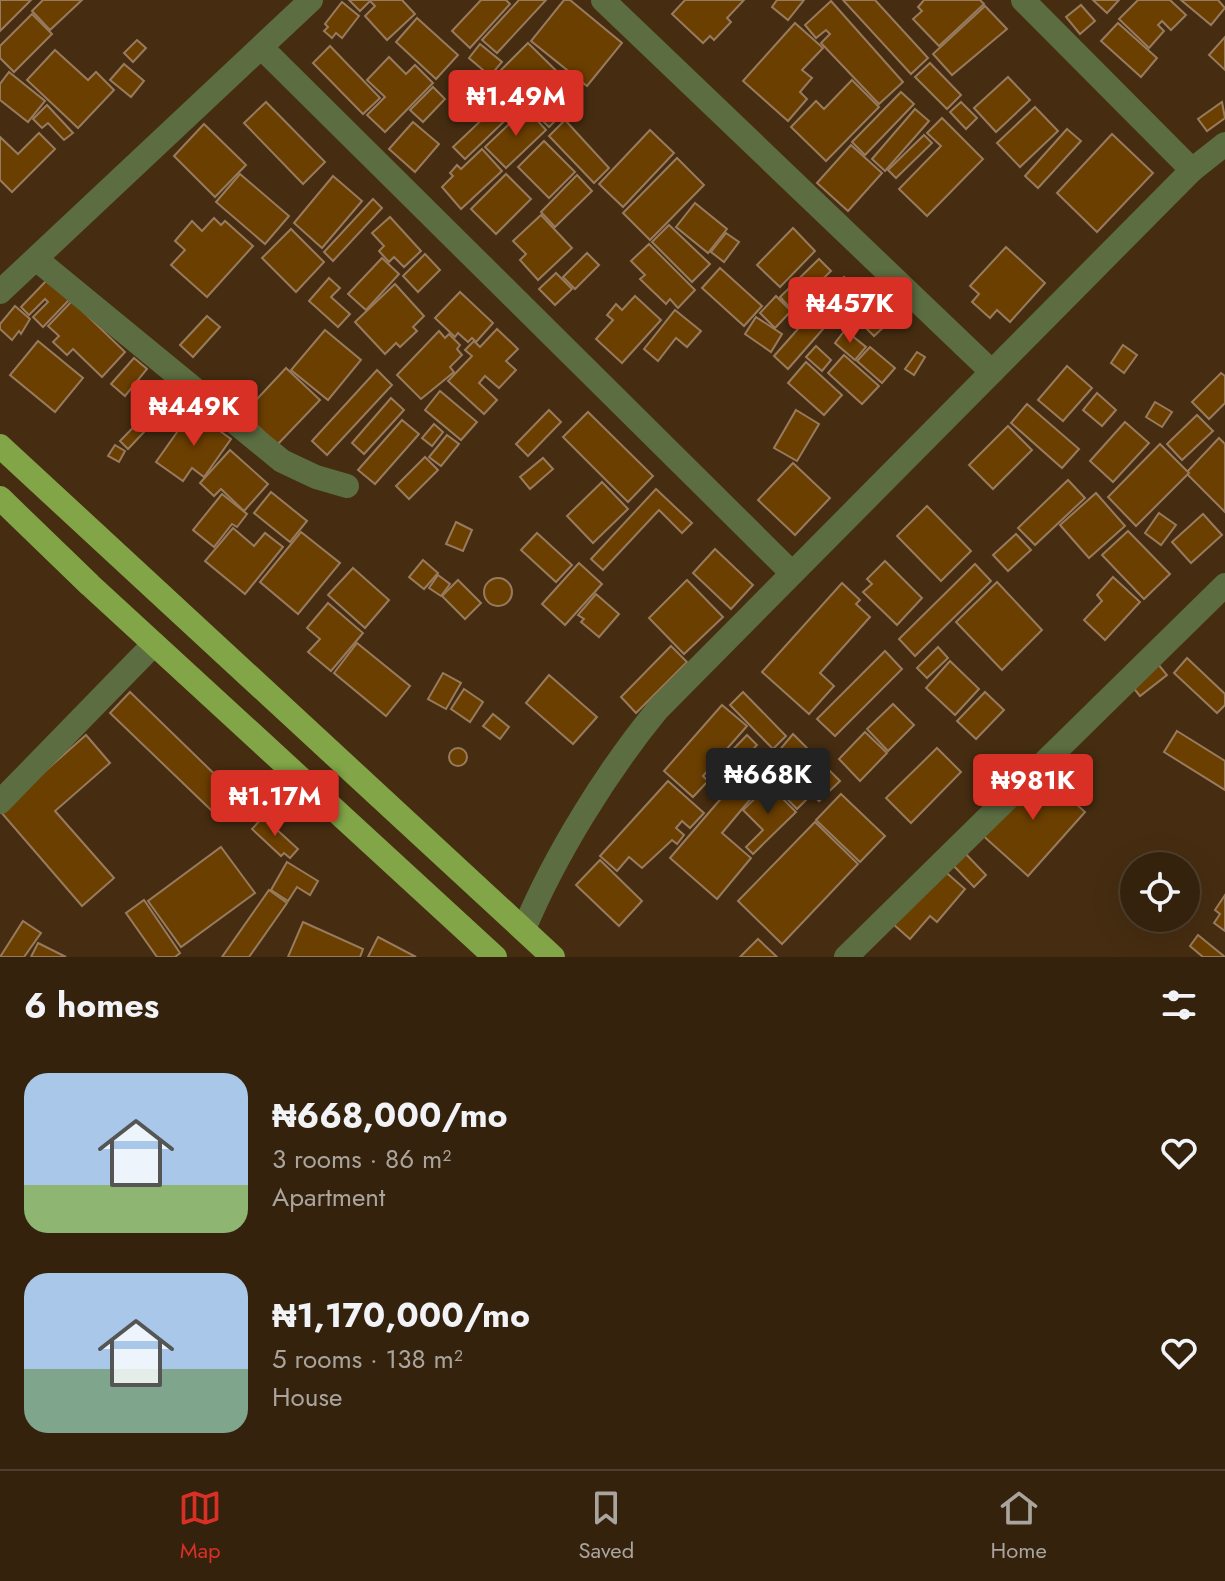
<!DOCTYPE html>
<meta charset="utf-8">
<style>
body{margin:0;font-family:Jost,sans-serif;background:#3c2a16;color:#f1f3f6;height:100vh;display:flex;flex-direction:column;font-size:30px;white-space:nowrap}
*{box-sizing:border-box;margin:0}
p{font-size:26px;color:#a9a49d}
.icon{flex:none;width:44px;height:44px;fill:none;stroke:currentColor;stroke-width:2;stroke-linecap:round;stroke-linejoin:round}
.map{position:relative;height:957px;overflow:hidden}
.panel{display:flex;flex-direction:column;background:#34220d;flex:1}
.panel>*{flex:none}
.tools{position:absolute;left:1120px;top:852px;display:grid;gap:16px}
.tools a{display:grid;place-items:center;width:80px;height:80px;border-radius:50%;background:#34220d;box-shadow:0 8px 32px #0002,0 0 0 2px #4e3f2e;font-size:40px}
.price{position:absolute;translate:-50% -68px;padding:0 18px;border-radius:8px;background:#d93025;color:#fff;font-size:26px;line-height:52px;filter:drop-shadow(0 2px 4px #0008)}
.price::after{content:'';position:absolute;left:50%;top:48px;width:24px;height:18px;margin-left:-12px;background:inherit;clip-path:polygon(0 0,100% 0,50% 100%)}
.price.selected{background:#222;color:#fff}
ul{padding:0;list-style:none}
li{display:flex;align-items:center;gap:24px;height:200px;padding:0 24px}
li span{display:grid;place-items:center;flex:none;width:224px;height:160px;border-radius:24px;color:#555}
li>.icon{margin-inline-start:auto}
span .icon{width:96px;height:96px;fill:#fffc;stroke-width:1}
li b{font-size:34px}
h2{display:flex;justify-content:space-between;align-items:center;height:96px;padding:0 24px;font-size:34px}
.tab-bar{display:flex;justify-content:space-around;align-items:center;height:112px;border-top:2px solid #4e3f2e;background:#34220d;font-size:22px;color:#a9a49d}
.tab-bar a{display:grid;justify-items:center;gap:4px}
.tab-bar .selected{color:#d93025}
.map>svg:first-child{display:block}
</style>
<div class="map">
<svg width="1225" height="957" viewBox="0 0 1225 957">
<rect width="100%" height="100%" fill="#462d11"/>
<g fill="#6b3f00" stroke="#987b5e" stroke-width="2">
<path d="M0,0H31L0,31Z"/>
<path d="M43,0H82L50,30L32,11Z"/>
<path d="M349,0H402L415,14L387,40L365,16L375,6L370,1L360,11Z"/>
<path d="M481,0H506L510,4L470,48L452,31Z"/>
<path d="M519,0H546L497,53L482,40Z"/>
<path d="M564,0H570L622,43L587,86L531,41Z"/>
<path d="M685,0H744L727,18L731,22L714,40L710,36L703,43L672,14Z"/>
<path d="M777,0H804L788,20L772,7Z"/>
<path d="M843,0H875L928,58L911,74Z"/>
<path d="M924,0H980L984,4L939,46L913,19L922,11L918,7Z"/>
<path d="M1093,0H1119L1107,13Z"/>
<path d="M1138,0H1170L1186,15L1171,30L1162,21L1158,25L1164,31L1149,48L1119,19Z"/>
<path d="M1181,0H1218L1225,8L1211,25Z"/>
<path d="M831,1L903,82L879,104L821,43L830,34L826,30L816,38L805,25Z"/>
<path d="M342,2L359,16L342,38L336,33L332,38L324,31L328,27L325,24Z"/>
<path d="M1081,5L1095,21L1080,34L1066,17Z"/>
<path d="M985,6L1007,29L952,75L933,54Z"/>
<path d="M32,14L52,34L14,72L0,58V46Z"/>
<path d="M417,18L458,55L436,79L396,42Z"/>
<path d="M795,23L823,48L802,70L812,78L800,92L807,99L788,121L743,81Z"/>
<path d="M1118,23L1157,58L1141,77L1101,41Z"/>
<path d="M1225,37V70L1209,55Z"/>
<path d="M137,40L146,48L133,62L124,53Z"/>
<path d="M528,43L581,95L549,127L496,75Z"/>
<path d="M480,44L502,62L490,76L469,58Z"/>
<path d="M330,46L380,98L363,114L313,63Z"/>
<path d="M55,50L88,80L96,72L114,90L78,128L27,80Z"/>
<path d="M389,57L406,74L415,65L433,83L385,132L367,115L385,97L367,80Z"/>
<path d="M930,63L961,95L947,109L915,77Z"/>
<path d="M124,64L144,81L131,97L110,80Z"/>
<path d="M9,72L45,101L28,122L0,100V84Z"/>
<path d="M1008,77L1030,100L996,132L974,108Z"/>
<path d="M852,80L879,107L826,161L791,127L816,101L824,109Z"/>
<path d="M433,87L445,99L423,122L410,110Z"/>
<path d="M901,92L914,104L865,155L852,142Z"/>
<path d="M509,94L520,106L465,159L453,147Z"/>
<path d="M266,102L325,162L303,184L244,123Z"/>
<path d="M961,102L977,118L966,129L950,112Z"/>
<path d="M1222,102L1225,118L1207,131L1198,119Z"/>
<path d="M47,105L73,133L64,140L48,123L42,128L33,119Z"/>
<path d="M1035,107L1058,131L1020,167L997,143Z"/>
<path d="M526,108L546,130L506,168L485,147Z"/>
<path d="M915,109L929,121L885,171L872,159Z"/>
<path d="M942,118L983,159L927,216L899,189L941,146L927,133Z"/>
<path d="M565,120L609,168L594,183L549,136Z"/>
<path d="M413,122L439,144L415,172L389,149Z"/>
<path d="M204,124L246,165L215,197L174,156Z"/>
<path d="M1067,129L1081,141L1038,188L1025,176Z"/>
<path d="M650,130L674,153L623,207L599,184Z"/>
<path d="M39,133L55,149L12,192L0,180V137L18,154Z"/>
<path d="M1112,134L1153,173L1097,232L1057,193Z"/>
<path d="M924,135L932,143L896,178L888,170Z"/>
<path d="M544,141L575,172L549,198L518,167Z"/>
<path d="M851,145L882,173L848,211L817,183Z"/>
<path d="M482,149L502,171L461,209L442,187L453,176L450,173L457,165L461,169Z"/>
<path d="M677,158L704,185L650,240L623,213Z"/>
<path d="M240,174L289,216L265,244L216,202Z"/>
<path d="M506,174L531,199L496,234L471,209Z"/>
<path d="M577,175L592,191L555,227L541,212Z"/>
<path d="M333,176L362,201L322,248L294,223Z"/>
<path d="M373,199L382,208L333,261L324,252Z"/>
<path d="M695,203L727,229L708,253L676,227Z"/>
<path d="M541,215L572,248L538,280L520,260L526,254L513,241Z"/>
<path d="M390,217L421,251L404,267L394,257L389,262L379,251L384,246L372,233Z"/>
<path d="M214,218L221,225L225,221L253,246L207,297L171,265L185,250L175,241L192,221L202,231Z"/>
<path d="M669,225L710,264L692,282L652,242Z"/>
<path d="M793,228L815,251L780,287L757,265Z"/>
<path d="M291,229L324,262L296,292L262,258Z"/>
<path d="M726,233L739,242L724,262L711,252Z"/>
<path d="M649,244L695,290L678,308L670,299L666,304L640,279L645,275L631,261Z"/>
<path d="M1006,247L1045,283L1010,322L997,310L990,318L972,302L979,294L970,286Z"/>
<path d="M587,253L599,265L575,289L563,277Z"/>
<path d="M425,254L440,270L418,292L403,276Z"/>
<path d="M382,258L399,274L366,310L348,294Z"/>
<path d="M819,259L831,271L791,309L780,297Z"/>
<path d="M720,268L762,306L744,326L702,288Z"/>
<path d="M556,273L572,289L555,305L539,289Z"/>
<path d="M844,277L858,289L788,369L774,356Z"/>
<path d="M329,278L340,288L331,297L350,314L338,327L309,301Z"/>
<path d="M48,279L69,300L43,327L33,317L48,302L45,299L29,315L21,307Z"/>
<path d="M395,284L424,316L413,327L417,331L400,347L396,343L385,354L355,322Z"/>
<path d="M460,292L493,323L476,342L472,338L468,342L458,333L455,337L435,318Z"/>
<path d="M861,295L888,323L874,336L847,309Z"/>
<path d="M635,296L661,320L622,363L596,339L613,320L607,315L616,304L622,310Z"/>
<path d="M776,296L791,311L775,328L760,313Z"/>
<path d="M72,301L125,352L102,377L73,349L67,355L53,342L59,336L48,326Z"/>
<path d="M15,306L30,319L21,334L19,331L12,340L0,329V324Z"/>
<path d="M675,310L701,331L687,347L676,338L658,361L644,349Z"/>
<path d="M207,316L220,327L193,357L180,345Z"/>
<path d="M756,317L782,334L771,352L745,334Z"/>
<path d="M497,329L518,349L506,361L516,370L499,388L485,376L479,383L497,400L484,414L448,381L472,356L465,350L474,341L480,347Z"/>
<path d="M325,330L361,360L328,400L291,370Z"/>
<path d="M845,330L866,347L855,360L835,343Z"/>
<path d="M439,331L445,338L449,334L460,345L457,349L462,355L450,367L454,372L421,399L397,375Z"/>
<path d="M38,341L83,378L55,412L10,375Z"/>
<path d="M1123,345L1137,355L1124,373L1111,363Z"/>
<path d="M816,346L831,360L822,371L806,357Z"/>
<path d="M870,347L895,368L882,383L857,361Z"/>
<path d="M917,352L925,357L914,375L905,369Z"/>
<path d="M844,355L879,386L862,404L828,373Z"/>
<path d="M134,358L147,369L125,396L111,384Z"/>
<path d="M806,362L842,395L824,415L788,383Z"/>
<path d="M1067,366L1092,388L1063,421L1038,400Z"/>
<path d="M286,368L320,400L277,445L244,413Z"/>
<path d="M377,370L392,385L327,455L312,441Z"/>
<path d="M1221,373L1225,376V403L1209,419L1192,402Z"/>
<path d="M440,391L477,422L461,440L425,410Z"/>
<path d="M1097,393L1116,410L1102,426L1083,410Z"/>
<path d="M391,398L404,410L364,454L352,443Z"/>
<path d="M1155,402L1172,412L1162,427L1146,417Z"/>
<path d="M1027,404L1079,449L1062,468L1011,423Z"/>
<path d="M152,408L160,415L128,449L120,441Z"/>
<path d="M549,410L561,422L528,456L516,444Z"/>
<path d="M796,410L819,424L797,461L774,448Z"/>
<path d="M192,411L231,439L204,477L192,468L183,481L156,462Z"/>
<path d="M588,412L653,476L628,502L563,437Z"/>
<path d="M1197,415L1213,431L1182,460L1167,444Z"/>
<path d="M402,420L419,434L375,484L358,470Z"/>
<path d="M1125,422L1149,443L1113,482L1090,461Z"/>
<path d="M434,424L443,432L432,446L422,438Z"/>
<path d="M1008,426L1032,450L993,489L969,465Z"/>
<path d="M447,435L459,444L441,466L429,457Z"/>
<path d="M1219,438L1225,444V512L1186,473Z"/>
<path d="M1160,444L1189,473L1136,526L1108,497Z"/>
<path d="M115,445L125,451L119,462L108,456Z"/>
<path d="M230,450L268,484L244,511L221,489L214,496L200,483Z"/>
<path d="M425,457L438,470L409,499L396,486Z"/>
<path d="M543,458L553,469L530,489L520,477Z"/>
<path d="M793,463L830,498L795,535L758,500Z"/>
<path d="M1068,480L1085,498L1035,545L1018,528Z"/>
<path d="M602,482L628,509L593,543L567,516Z"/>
<path d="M656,489L692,523L682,533L659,510L603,570L591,559Z"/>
<path d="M271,492L307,521L290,542L254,513Z"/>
<path d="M1096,493L1125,526L1089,558L1060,525Z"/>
<path d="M222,494L247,514L237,527L232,524L214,547L193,530Z"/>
<path d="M927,506L971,551L941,581L897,536Z"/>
<path d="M1159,513L1176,525L1161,545L1145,533Z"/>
<path d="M1203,514L1222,535L1191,563L1172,542Z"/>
<path d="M456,522L472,530L463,551L446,544Z"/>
<path d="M233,528L254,546L265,533L283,547L245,594L205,561Z"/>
<path d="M1128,531L1170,574L1144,599L1102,555Z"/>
<path d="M301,532L340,563L298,614L260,582Z"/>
<path d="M537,533L572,565L556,582L521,550Z"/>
<path d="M1016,534L1031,550L1008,571L993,555Z"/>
<path d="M715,549L753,585L731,609L693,573Z"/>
<path d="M423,560L438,573L424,589L409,577Z"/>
<path d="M885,561L922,598L897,625L863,592L872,584L867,579Z"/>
<path d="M579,563L602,584L565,625L542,604Z"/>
<path d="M975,564L991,581L915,656L899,639Z"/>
<path d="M353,568L389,600L365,628L328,595Z"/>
<path d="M438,575L450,584L441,596L429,588Z"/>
<path d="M1113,577L1140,602L1105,640L1084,620L1102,601L1097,595Z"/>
<circle cx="498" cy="592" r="14"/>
<path d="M458,580L481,603L465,619L442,596Z"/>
<path d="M687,580L723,617L684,654L649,618Z"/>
<path d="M997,582L1042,630L1002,670L956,622Z"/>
<path d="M842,583L860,600L856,604L870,617L820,673L834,686L809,714L762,672Z"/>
<path d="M596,594L619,614L599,637L581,622L584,619L578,615Z"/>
<path d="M328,603L363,633L331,671L308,652L320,639L307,628Z"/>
<path d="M357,643L410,686L386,716L334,673Z"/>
<path d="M671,646L687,662L636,713L621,697Z"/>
<path d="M938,647L948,658L927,678L917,668Z"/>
<path d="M885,651L902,669L835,736L817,719Z"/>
<path d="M1149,653L1167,675L1140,696L1122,674Z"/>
<path d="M1187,658L1225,694V705L1217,713L1174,673Z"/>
<path d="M950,661L979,689L955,715L926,688Z"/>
<path d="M443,673L461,683L446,709L428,699Z"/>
<path d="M549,675L597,717L573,744L526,703Z"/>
<path d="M464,689L483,702L470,722L451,709Z"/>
<path d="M130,692L235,794L228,802L223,797L211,810L110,713Z"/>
<path d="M743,692L786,736L773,749L730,705Z"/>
<path d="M985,692L1004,710L976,739L957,721Z"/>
<path d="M893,704L914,725L888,751L867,729Z"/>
<path d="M722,705L747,726L703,776L708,781L693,797L664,771Z"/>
<path d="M493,714L509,727L500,739L483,726Z"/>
<path d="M1177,731L1225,761V790L1164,752Z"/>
<path d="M865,732L887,753L860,781L839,759Z"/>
<path d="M793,734L840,781L819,801L812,794L797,809L761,772Z"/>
<path d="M86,735L110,763L55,811L114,878L82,906L0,811Z"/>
<path d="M747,735L757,745L732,772L721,762Z"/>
<circle cx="458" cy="757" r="9"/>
<path d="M937,748L961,772L911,823L886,798Z"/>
<path d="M1037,768L1085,812L1028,876L980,833Z"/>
<path d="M668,781L704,813L690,828L682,821L676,828L684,835L677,844L672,840L642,868L629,857L617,871L600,856Z"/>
<path d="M736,781L753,796L722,833L751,858L717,899L670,858Z"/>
<path d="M769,785L796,812L753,854L746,847L763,830L743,810Z"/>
<path d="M841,794L885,836L860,862L816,820Z"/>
<path d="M263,817L298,849L290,858L284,853L281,856L252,829Z"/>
<path d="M815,822L858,864L782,944L738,901Z"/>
<path d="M221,847L255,893L181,947L148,901Z"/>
<path d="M961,849L986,875L974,887L949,861Z"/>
<path d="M600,860L642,901L619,926L576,885Z"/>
<path d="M287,862L318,881L310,895L297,887L288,901L271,890Z"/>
<path d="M941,868L965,889L937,922L930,916L910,939L893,924Z"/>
<path d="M269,890L287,903L249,957H222Z"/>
<path d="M1225,895V931L1214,923L1220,914L1215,910Z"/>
<path d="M144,900L180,953L175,957H157L126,913Z"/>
<path d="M23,921L41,933L24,957H0Z"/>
<path d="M303,922L363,949L360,957H288Z"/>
<path d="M1198,935L1225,957H1203L1190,946Z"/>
<path d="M378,937L416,957H368Z"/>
<path d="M758,939L777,957H740Z"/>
<path d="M38,943L66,957H31Z"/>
</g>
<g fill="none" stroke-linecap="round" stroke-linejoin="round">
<g stroke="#5b6d41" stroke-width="24">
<path d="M603,0L992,372"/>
<path d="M1023,0L1192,170L1225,144"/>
<path d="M262,48L792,573"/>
<path d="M36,259L282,461L316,477L347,486"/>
<path d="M0,292L311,0"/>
<path d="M0,802L154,644"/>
<path d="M524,929C555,855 607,771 658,709L1192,170"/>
<path d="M846,957L1225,585"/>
</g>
<g stroke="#81a547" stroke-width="24">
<path d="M0,446L553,957"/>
<path d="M0,498L90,585L495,957"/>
</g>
</g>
</svg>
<div class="tools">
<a><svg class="icon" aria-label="locate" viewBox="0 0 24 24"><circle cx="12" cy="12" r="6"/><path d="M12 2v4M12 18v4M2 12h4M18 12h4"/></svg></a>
</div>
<b class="price" style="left:516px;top:138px">₦1.49M</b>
<b class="price" style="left:850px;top:345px">₦457K</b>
<b class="price" style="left:194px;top:448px">₦449K</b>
<b class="price selected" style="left:768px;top:816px">₦668K</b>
<b class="price" style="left:1033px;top:822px">₦981K</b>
<b class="price" style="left:275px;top:838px">₦1.17M</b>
</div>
<section class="panel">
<h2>6 homes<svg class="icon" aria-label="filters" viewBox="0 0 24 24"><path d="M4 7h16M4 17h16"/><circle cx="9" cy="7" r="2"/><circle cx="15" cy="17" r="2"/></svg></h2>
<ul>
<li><span style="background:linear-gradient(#a9c7e8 70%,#8fb573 0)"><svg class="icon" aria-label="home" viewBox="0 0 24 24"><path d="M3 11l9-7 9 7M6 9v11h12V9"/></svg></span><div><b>₦668,000/mo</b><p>3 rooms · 86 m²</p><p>Apartment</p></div><svg class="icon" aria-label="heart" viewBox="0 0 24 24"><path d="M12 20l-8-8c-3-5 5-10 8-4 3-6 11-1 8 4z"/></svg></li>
<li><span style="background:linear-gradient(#a9c7e8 60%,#7fa58c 0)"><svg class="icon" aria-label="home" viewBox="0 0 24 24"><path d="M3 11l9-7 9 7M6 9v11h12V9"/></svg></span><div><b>₦1,170,000/mo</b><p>5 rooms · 138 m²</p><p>House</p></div><svg class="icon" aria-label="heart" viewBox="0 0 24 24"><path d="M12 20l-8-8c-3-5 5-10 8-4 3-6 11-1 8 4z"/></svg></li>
</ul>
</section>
<nav class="tab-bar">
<a class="selected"><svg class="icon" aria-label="map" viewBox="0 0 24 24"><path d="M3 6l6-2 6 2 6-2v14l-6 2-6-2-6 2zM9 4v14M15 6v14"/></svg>Map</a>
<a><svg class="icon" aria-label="saved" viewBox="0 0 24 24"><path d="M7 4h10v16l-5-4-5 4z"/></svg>Saved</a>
<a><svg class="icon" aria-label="home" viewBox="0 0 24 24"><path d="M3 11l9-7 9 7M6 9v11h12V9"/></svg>Home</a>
</nav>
